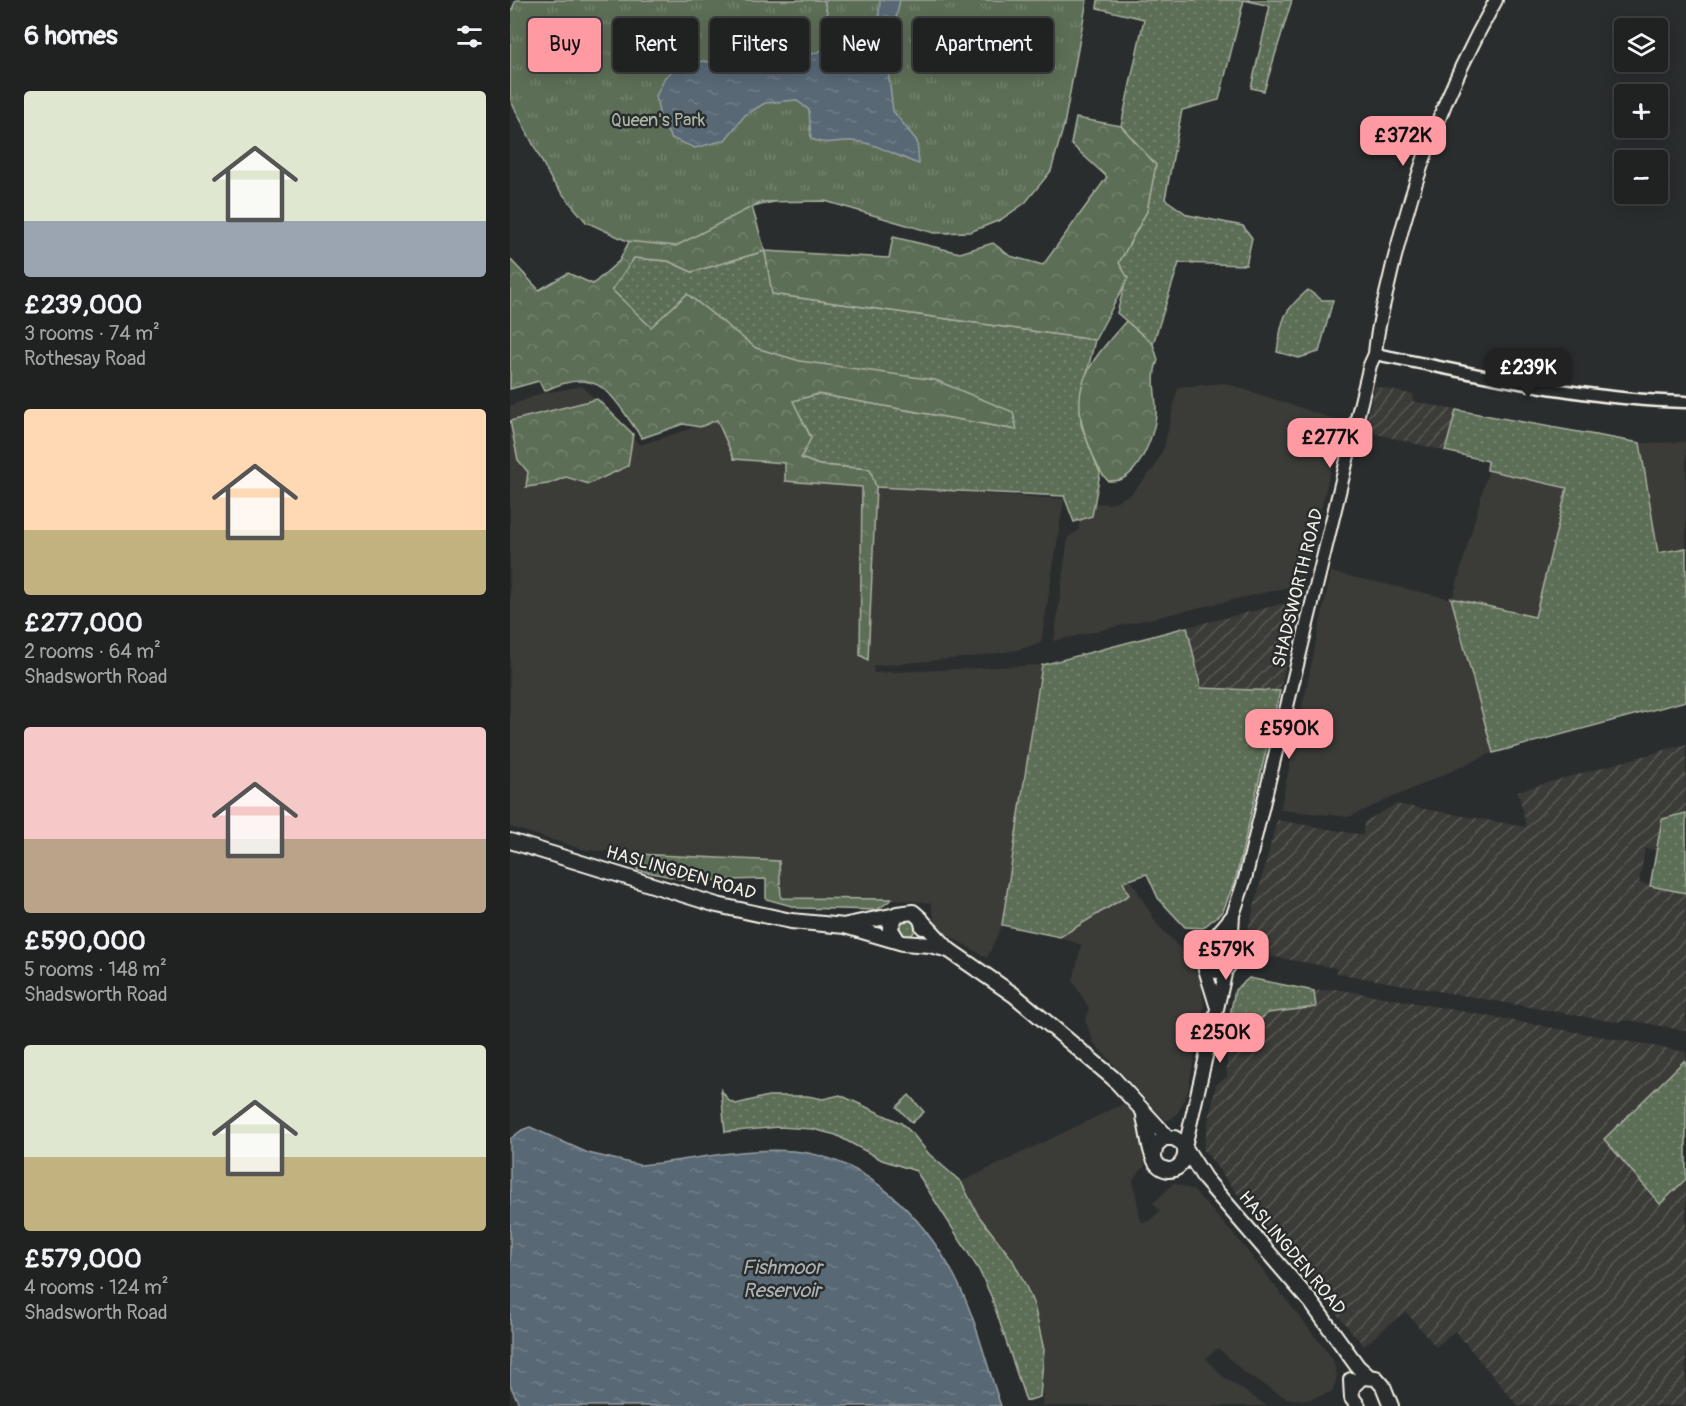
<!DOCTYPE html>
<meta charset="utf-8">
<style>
body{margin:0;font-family:Pangolin,sans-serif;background:#282a2a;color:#f1f3f6;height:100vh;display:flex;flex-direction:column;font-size:22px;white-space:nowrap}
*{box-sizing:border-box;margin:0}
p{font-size:20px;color:#a2a4a5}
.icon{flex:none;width:33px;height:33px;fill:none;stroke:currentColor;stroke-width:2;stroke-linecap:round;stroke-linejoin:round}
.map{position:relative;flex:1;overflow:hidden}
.side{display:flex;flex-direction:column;background:#202222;width:510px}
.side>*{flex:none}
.hud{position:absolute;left:18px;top:18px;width:570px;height:54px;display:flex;gap:12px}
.fabs{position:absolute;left:1104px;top:18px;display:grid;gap:12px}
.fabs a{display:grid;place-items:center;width:54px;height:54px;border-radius:6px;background:#202222;box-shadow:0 3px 15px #0003,0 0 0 2px #3d3f40;font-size:30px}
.price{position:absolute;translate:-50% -51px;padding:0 14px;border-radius:12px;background:#ff9aa2;color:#111;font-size:20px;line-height:39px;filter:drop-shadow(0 2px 3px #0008)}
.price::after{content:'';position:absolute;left:50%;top:36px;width:18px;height:14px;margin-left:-9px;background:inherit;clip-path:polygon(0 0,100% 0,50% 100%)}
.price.selected{background:#222;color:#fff}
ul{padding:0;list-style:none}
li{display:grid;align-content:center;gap:12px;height:318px;padding:0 24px}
li span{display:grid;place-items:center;height:186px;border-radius:6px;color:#555}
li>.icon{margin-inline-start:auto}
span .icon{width:108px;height:108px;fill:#fffc;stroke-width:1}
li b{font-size:26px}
h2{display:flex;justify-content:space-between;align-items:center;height:72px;padding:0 24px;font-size:26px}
.chip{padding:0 21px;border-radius:6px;background:#202222;box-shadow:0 3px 15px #0003,0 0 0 2px #3d3f40;font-size:21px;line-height:54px}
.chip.selected{background:#ff9aa2;color:#111}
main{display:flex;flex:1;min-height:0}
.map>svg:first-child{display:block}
</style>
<main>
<section class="side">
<h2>6 homes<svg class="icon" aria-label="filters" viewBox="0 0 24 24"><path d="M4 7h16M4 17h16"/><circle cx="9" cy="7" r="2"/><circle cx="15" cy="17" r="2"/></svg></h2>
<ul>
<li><span style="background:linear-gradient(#dfe7d0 70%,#9aa5b1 0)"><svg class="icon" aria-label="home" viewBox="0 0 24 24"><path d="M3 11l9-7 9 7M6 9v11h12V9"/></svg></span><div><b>£239,000</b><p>3 rooms · 74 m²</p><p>Rothesay Road</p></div></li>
<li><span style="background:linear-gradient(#ffd9b3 65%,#c2b280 0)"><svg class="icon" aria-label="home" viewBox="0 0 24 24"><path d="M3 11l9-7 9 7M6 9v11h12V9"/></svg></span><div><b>£277,000</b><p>2 rooms · 64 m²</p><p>Shadsworth Road</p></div></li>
<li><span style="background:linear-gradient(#f6c9c9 60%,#b9a48a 0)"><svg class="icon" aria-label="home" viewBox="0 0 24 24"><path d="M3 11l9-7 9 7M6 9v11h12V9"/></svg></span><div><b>£590,000</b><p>5 rooms · 148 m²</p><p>Shadsworth Road</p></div></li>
<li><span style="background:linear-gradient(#dfe7d0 60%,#c2b280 0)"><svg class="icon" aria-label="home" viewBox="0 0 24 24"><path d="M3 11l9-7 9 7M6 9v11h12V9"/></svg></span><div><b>£579,000</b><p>4 rooms · 124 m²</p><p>Shadsworth Road</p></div></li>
</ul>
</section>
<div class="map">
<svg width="1176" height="1406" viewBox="0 0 1176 1406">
<defs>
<pattern id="industrial-furrows" width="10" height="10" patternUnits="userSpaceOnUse" patternTransform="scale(1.5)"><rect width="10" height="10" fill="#3b3b37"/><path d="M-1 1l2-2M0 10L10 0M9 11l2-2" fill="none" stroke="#585854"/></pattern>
<pattern id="grass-dots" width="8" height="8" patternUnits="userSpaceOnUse" patternTransform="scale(1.5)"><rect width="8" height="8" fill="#5d6e57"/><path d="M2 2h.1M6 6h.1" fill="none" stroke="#75836f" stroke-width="1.8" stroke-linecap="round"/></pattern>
<pattern id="forest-crowns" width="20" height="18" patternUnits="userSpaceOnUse" patternTransform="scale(1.5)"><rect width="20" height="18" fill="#5d6e57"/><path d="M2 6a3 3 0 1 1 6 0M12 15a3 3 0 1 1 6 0" fill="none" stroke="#75836f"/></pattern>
<pattern id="park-tufts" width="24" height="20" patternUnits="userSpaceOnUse" patternTransform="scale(1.5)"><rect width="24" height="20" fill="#5d6e57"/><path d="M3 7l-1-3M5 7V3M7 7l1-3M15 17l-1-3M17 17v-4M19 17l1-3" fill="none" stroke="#75836f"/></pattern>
<pattern id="water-ripples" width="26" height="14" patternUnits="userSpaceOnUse" patternTransform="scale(1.5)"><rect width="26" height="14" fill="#586874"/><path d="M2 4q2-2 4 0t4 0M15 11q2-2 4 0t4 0" fill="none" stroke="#717e88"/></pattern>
</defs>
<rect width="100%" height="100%" fill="#2a2d2e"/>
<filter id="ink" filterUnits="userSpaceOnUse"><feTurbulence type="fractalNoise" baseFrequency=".0167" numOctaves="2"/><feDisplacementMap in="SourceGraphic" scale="12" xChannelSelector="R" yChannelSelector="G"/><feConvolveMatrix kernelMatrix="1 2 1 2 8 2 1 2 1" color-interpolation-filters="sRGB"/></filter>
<g filter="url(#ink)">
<g fill="#3b3b37">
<path d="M715,383L833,422L824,443L825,452L794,578L788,585L544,641L558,537L568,531L570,520L582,516L584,503L600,504L621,494L644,468L654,447L668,387Z"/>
<path d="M72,386L130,445L207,420L224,459L276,463L275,481L554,499L531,643L507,650L463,657L363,666L364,673L532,665L492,925L477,958L426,928L421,903L382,899L270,898L268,861L75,850L0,827V406L29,394Z"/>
<path d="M947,410L1130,443L1176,442V701L982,753L839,817L770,810L821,572L942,599L943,597L981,461L936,449Z"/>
<path d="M621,880L647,924L670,948L691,980L694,1005L678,1091L668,1113L660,1120H655L584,1043L575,1021L579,1008L563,982L571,945L550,937L619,895L612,882Z"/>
<path d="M617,1102L626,1115L634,1140L635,1166L623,1179L631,1222L639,1221L650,1211L643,1203L664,1183L683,1190L723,1233L823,1359L827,1377L822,1392L797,1400L776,1398L736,1374L708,1348L696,1358L711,1375L757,1406H532L534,1363L530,1330L524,1304L502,1259L468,1215L451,1182Z"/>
</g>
<g fill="url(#industrial-furrows)">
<path d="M865,386L904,395L903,401L946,410L935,451L854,431Z"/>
<path d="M784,601L790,604L770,691L691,688L677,627Z"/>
<path d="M1176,744V813L1152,819L1148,850L1135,849L1129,883L1176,893V1031L1119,1020L1104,1022L826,973V968L742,953L734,945L767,820L853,835L854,822L886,804L1016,827L1008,791Z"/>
<path d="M739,978L804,991L825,989L868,996L1176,1052V1064L1173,1061L1094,1139L1150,1203L1176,1179V1406H1008L945,1331L926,1347L895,1311L854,1346L755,1230L693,1149L706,1084L717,1077V1047L714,1046L725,990Z"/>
</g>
<g fill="url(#grass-dots)" stroke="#a8b0a0" stroke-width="1.5">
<path d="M588,0H782L754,91L741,88L760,6L734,0L709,100L672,110L655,199L678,215L733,226L742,238L736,265L669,263L643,344L607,313L615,283L609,263L637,211L645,165L611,126L634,19L587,8Z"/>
<path d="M255,251L263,294L585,340L570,402L571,425L590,473L582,516L564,522L554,496L366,487L359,469L309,465L291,458L301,437L282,401L308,394L507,430L245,348L177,294L141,328L102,290L124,258L158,261L182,272Z"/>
<path d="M798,290L812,300H823L809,352L789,358L767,352C772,319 772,312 798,290Z"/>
<path d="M946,410L1130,443L1148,553L1176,548V701L983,753L941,598L1025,617L1057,488L977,470L978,461L935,451Z"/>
<path d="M677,627L691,688L770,691L726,878L713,911L693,928L675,927L648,898L637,874L613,882L619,895L550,937L492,925L532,665Z"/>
<path d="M1176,813V893L1140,886L1152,819Z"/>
<circle cx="396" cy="928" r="9"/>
<path d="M739,978L804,991L806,1007L758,1013L717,1047L714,1046L725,990Z"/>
<path d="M1174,1061L1176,1064V1179L1150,1204L1094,1139Z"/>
<path d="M211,1090L219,1101L226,1104L258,1096H297L313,1099L330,1095L391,1123L402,1133L419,1154L451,1182L468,1215L502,1259L514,1282L524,1305L534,1350L530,1397L516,1401L481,1296L469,1270L406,1171L372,1160L326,1135L303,1129L268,1127L215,1132Z"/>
</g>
<g fill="url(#forest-crowns)" stroke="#a8b0a0" stroke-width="1.5">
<path d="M566,118L611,126L646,165L637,211L609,263L618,278L585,340L262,294L255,251L182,272L158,261L124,258L102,290L141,327L177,294L246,348L290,361L425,380L503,412L507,430L308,394L283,401L301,438L291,458L309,465L360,469L366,487L358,660L350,655L352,487L275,481V463L224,459L207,420L190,427L173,424L132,438C102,397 91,363 34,391L29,381L0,389V259L29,290L58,273L83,284L109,261L127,226L213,199L185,175L223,167L241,169L233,198L271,187L281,181L259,164L347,159L396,172L441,198L490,220L438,233L384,213L335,201L286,197L242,207L255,251L379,258L383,237L450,253L483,243L500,256L533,265L597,177L561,144Z"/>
<path d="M616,321L643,344L648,360C640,379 647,395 646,415C644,435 631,470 612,479C608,481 602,481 598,481C588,471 584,458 579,445C555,388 580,362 616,321Z"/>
<path d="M87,399L123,434L118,466L79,484L56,477L38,484L16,487L18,472L8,460L0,421Z"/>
<path d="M127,854L269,861L271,898L382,899L367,910L289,908L256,899V879L181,881L127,870Z"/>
</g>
<g fill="url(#park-tufts)" stroke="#a8b0a0" stroke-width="1.5">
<path d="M6,0H577L554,125L541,171L515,203L490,220L460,232L424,233L315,201L251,202L166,246L117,241L76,222L42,181L0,99V14Z"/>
<path d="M399,1095L414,1112L402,1123L387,1107Z"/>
</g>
<g fill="url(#water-ripples)" stroke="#969fa2" stroke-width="1.5">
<path d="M370,0H390L377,61L383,111L407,141L409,164C387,157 366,142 342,141C325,140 319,146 301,139L299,110L286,100L255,103L235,115L215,140L185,148L161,138L150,119L146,96L155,77L170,65L194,61L216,66L258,59L278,62L325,46H351L364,42L373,27L369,14Z"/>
<path d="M20,1127L78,1153L129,1165C180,1161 232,1147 283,1151C356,1157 413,1216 445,1277C466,1317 476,1364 491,1406H10L0,1385V1139L12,1130Z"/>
</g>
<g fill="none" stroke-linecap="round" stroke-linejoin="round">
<path stroke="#969fa2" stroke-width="2" d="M314,0L325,46"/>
<defs>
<path id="tertiary" d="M865,354C968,374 1071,400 1176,402"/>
<g id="secondary">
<circle cx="707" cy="956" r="16"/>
<path d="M701,941L723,915"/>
<path d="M721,947L723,915L735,879L860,365L865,354C867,326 875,300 881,273C904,174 936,89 986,0"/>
<path d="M694,966L706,1005"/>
<path d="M675,1147L716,970"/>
</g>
<g id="trunk">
<path d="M0,841L207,905L281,921L335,926L393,943L420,945L439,950"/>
<path d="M411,920L439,950L504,995L603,1078L658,1138"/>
<path d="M337,925L386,915"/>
<path d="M388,941L380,928L387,914L403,912L411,919L413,927"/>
<path d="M634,1117C638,1130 639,1153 647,1164C660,1178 677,1165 675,1149"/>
<path d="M644,1155L646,1145L654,1138H664L672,1143L695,1179L801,1302L848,1367L858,1376"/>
<path d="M841,1380L842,1398L848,1406"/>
<path d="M842,1387L852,1377L866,1378L873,1386L881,1406"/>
</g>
</defs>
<use href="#tertiary" stroke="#f4f1e8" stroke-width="15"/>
<use href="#secondary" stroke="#f4f1e8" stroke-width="16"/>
<use href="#trunk" stroke="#f4f1e8" stroke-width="18"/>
<use href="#tertiary" stroke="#2a2d2e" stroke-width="10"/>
<use href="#secondary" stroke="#2a2d2e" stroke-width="12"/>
<use href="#trunk" stroke="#2a2d2e" stroke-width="14"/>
</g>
</g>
<g text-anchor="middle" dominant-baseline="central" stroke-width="5" stroke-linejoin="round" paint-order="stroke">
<g font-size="18" fill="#b0b6a7" stroke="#2a2d2e">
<text x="148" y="120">Queen's Park</text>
</g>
<g font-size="18" fill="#f4f1e8" stroke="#2a2d2e">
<text transform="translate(788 588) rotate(-76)">SHADSWORTH ROAD</text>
<text transform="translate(171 873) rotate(16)">HASLINGDEN ROAD</text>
<text transform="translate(782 1253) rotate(50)">HASLINGDEN ROAD</text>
</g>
<g font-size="20" font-style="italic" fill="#aeb3b4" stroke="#2a2d2e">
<text x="272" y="1267">Fishmoor<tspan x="272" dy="23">Reservoir</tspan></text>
</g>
</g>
</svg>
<div class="fabs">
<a><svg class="icon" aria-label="layers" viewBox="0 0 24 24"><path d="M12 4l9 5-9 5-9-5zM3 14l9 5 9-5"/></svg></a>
<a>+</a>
<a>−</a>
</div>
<b class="price" style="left:893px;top:167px">£372K</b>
<b class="price selected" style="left:1018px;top:399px">£239K</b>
<b class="price" style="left:820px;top:469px">£277K</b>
<b class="price" style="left:779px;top:760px">£590K</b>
<b class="price" style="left:716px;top:981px">£579K</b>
<b class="price" style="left:710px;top:1064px">£250K</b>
<div class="hud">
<a class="chip selected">Buy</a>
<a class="chip">Rent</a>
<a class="chip">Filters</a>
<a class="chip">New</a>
<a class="chip">Apartment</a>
</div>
</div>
</main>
